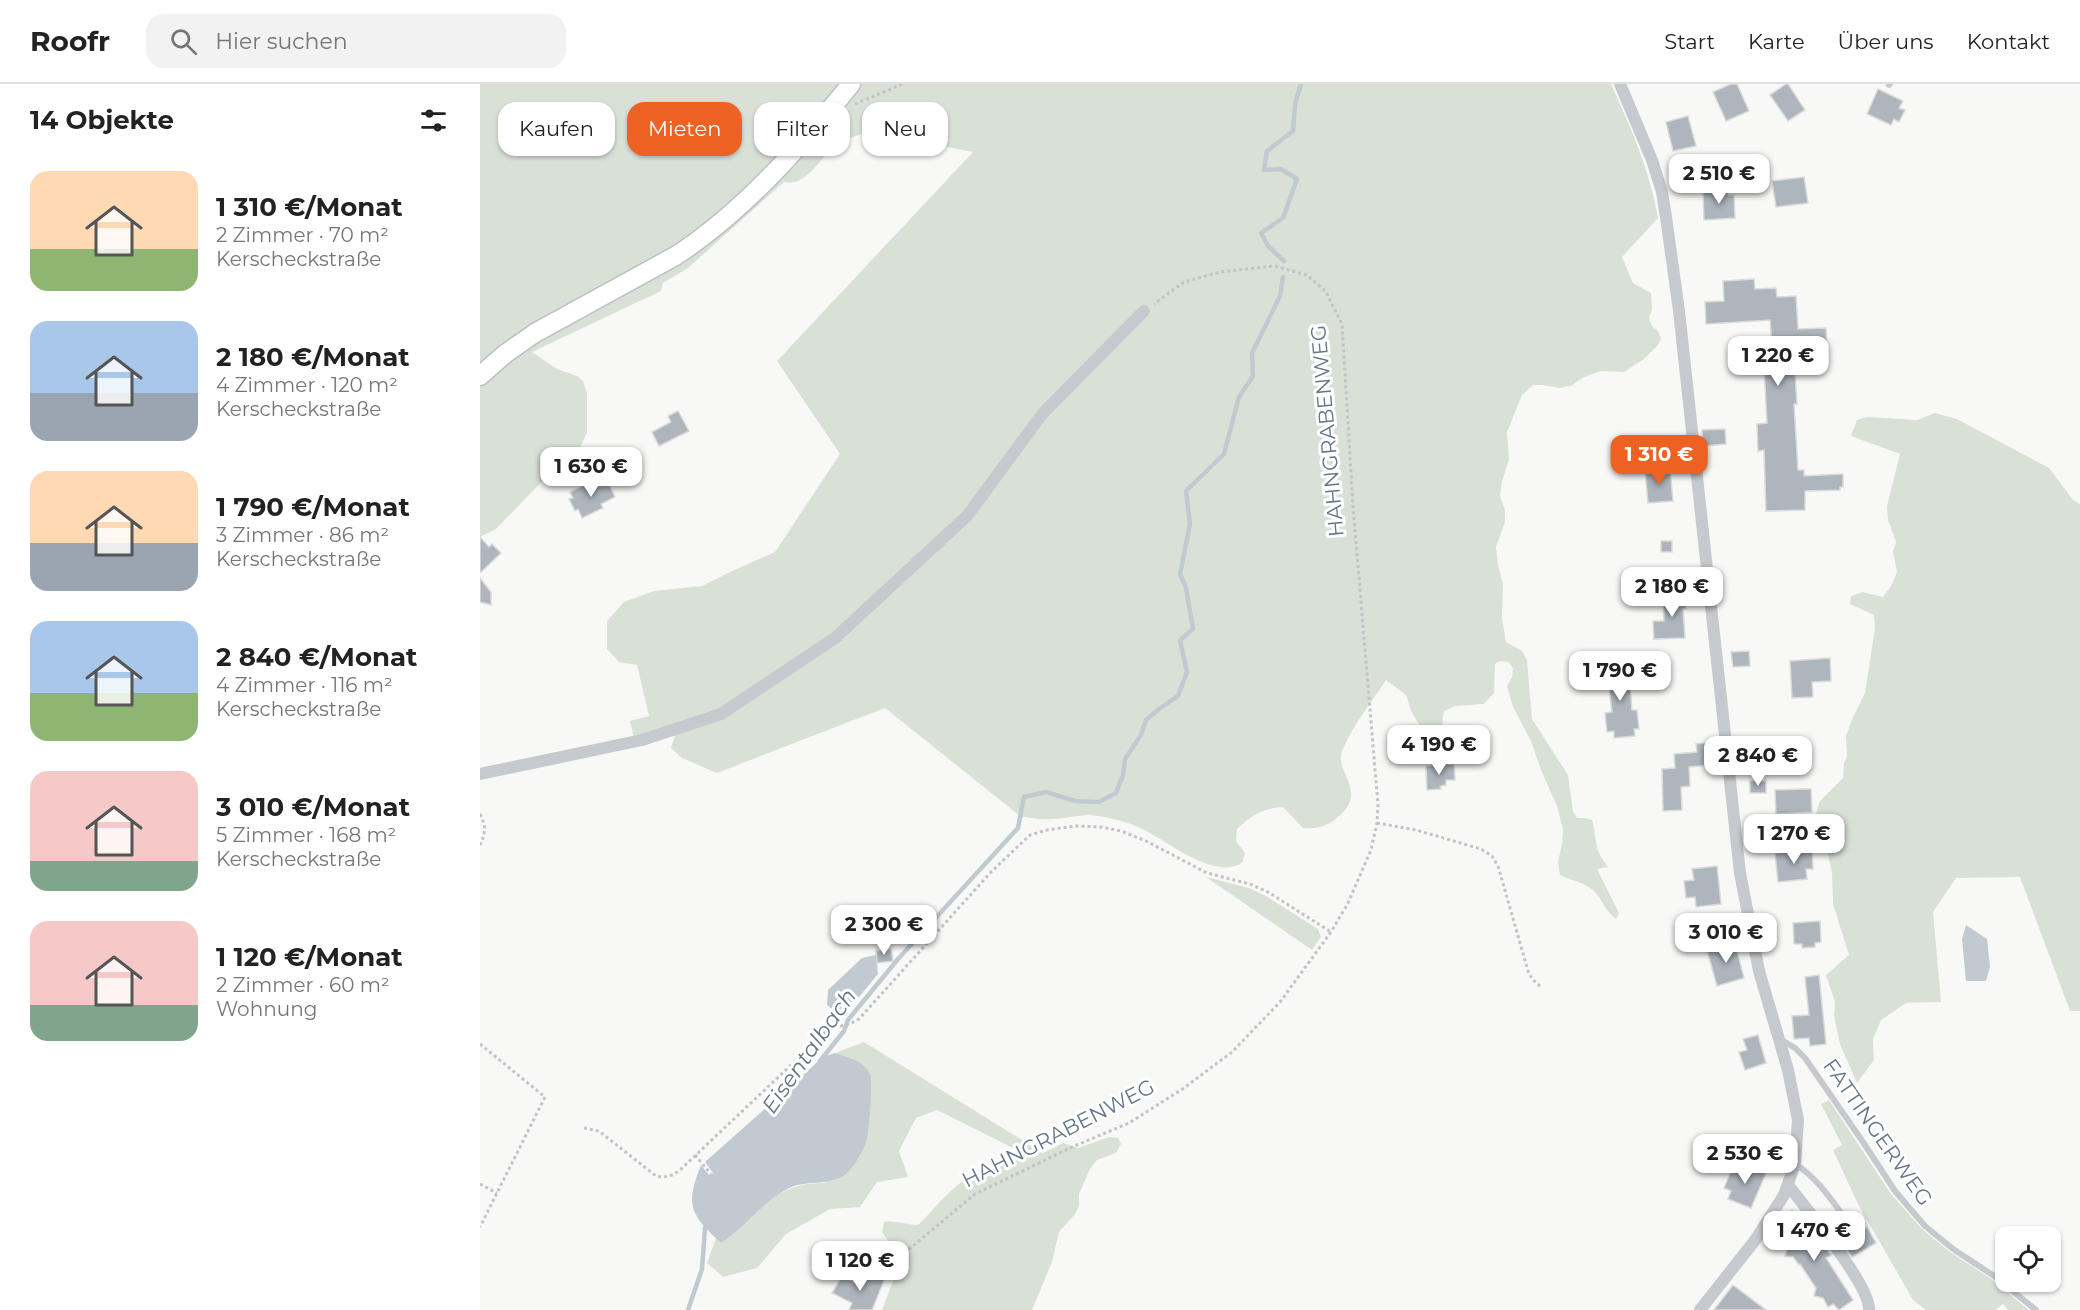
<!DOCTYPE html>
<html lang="de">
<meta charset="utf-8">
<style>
body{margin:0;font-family:Montserrat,sans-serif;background:#f2f2f2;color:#222;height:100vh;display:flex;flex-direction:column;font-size:22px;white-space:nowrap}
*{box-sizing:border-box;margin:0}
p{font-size:20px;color:#767676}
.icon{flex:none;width:33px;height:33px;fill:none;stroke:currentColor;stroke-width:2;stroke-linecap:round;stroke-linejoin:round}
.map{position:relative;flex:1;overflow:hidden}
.sheet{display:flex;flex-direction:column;background:#fff;width:480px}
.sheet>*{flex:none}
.top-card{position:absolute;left:18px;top:18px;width:570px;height:54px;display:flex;gap:12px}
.fabs{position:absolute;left:1515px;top:1142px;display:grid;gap:12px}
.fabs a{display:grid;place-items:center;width:66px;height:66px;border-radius:12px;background:#fff;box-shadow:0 2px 4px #0004;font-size:30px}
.price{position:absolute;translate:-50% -51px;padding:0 14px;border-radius:12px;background:#fff;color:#222;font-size:20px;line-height:39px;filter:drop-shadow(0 2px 3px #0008)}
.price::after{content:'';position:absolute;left:50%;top:36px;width:18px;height:14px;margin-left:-9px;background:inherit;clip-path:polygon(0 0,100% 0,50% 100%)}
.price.selected{background:#ed6222;color:#fff}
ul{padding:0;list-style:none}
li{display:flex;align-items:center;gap:18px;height:150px;padding:0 30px}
li span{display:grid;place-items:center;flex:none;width:168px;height:120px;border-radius:18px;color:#555}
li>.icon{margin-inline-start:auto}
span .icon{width:72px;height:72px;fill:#fffc;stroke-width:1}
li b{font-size:26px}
h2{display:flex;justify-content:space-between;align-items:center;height:72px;padding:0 30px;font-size:26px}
.pill{padding:0 21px;border-radius:18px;background:#fff;box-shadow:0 2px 4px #0004;font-size:21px;line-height:54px}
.pill.selected{background:#ed6222;color:#fff}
header{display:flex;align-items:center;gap:36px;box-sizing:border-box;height:84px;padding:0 30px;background:#fff;border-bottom:2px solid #e0e0e0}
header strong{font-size:28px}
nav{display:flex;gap:33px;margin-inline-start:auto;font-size:21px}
.search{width:420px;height:54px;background:#f2f2f2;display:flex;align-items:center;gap:15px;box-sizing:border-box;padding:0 21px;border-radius:18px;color:#767676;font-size:22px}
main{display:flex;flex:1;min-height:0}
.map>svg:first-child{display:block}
</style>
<header>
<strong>Roofr</strong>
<div class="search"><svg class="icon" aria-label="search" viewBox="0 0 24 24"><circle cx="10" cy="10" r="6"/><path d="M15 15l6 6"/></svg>Hier suchen</div>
<nav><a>Start</a><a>Karte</a><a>Über uns</a><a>Kontakt</a></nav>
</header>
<main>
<section class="sheet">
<h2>14 Objekte<svg class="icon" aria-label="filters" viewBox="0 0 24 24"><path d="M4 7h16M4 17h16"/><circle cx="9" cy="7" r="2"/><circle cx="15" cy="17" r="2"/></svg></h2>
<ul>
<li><span style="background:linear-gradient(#ffd9b3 65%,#8fb573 0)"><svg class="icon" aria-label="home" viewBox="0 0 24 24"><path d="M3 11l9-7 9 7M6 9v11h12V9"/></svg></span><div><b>1 310 €/Monat</b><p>2 Zimmer · 70 m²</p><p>Kerscheckstraße</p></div></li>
<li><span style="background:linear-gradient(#a9c7e8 60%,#9aa5b1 0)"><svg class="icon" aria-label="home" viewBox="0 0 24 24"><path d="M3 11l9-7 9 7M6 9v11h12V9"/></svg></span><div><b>2 180 €/Monat</b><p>4 Zimmer · 120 m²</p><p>Kerscheckstraße</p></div></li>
<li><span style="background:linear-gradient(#ffd9b3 60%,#9aa5b1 0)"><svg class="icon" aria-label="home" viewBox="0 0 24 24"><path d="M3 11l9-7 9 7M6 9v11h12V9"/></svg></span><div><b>1 790 €/Monat</b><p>3 Zimmer · 86 m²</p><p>Kerscheckstraße</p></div></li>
<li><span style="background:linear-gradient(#a9c7e8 60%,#8fb573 0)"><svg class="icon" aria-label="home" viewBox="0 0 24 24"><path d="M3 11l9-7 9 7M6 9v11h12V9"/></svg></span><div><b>2 840 €/Monat</b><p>4 Zimmer · 116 m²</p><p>Kerscheckstraße</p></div></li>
<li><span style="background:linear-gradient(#f6c9c9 75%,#7fa58c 0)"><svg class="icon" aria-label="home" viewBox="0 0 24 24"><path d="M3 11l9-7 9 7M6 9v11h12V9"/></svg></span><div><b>3 010 €/Monat</b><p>5 Zimmer · 168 m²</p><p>Kerscheckstraße</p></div></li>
<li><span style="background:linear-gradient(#f6c9c9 70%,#7fa58c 0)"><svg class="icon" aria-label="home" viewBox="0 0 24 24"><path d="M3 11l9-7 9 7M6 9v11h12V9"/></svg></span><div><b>1 120 €/Monat</b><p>2 Zimmer · 60 m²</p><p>Wohnung</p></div></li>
</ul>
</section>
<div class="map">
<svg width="1600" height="1226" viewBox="0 0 1600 1226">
<rect width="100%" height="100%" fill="#f8f9f6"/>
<g fill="#d9e1d7">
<path d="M0,0H364L339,31L233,138L0,284Z"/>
<path d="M380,0H1131C1151,44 1170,87 1178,134L1142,173L1153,199L1171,209L1172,225L1169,234L1172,242L1178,247L1181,254L1178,261L1164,275L1144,288L1121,287L1104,293L1091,302L1079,304L1063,301H1053L1042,311L1027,348L1029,376L1022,397L1020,412L1025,426V438L1016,463L1018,481L1023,500L1022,534L1026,558L1042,567L1047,576L1052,635L1088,691L1093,728L1097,734H1105L1112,736C1118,758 1113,764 1128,783L1117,785L1139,829L1136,835C1126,828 1123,817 1115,808C1105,798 1092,797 1080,791L1078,778L1082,760L1083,745L1077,722L1061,686L1051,657L1033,623L1027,602L1032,593L1033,584L1028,578L1020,577L1015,580L1014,609L1004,620L975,622L964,627L962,642L953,651L942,645L931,627L926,611L906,596C892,618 872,642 862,667C854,689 890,707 857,734C846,743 836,745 823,744L803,723C781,725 773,730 757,745L756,757L765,769L762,779C733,797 686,755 658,743C644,737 624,732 609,731C596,731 584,735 572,735C561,736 550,734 540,732L405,624L237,689L202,674L191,664L198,641L154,654L150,637L169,632L157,581L139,578L127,565V537L144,518L174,507L222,502L252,487L295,468L360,370L297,277L493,68L395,49L389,46C380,52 372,52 363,57C341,67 330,104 304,98L208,184L183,199L181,207L52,268L77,285L97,292L103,297L107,310V349L99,365L78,381L16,445L0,453V301L44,264L158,200L349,39Z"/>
<path d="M1455,329L1477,335L1569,384L1593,416L1600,420V927H1590L1540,793L1476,794L1453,828L1461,918L1426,919L1401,936L1393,955L1394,976L1377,999L1360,960L1354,932L1355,918L1346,891L1369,871L1353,820L1352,789L1346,760L1339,754L1335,733L1340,717L1363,694L1364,679L1367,673L1366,652L1373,633L1385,609L1395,544L1394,531L1370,520L1371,512L1383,508L1403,513L1411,502L1417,488L1413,468L1416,458L1408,436L1407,422L1420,370L1371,352L1377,336L1387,333L1437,336Z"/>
<path d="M726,793L769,804L786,812L838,845L841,853L832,866Z"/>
<path d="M384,958L563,1069L583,1059L598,1064L629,1053L638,1054L641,1060L636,1069L617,1076L610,1085L599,1110V1122L595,1130L579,1148L572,1178L552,1226H402L419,1181L413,1164L402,1148L404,1138C413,1136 427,1141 438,1141C450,1130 459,1117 471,1107C491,1087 521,1078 547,1071L457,1026L436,1034L419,1067L428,1093L397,1098L380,1123L350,1125L306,1150L277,1184L243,1193L227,1179L236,1154L241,1159C282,1132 288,1099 345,1099L374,975L355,969Z"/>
<path d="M1349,1016L1411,1110L1442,1145L1470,1168L1511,1195L1549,1226H1528L1523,1220L1515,1226H1446L1433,1216L1378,1120L1353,1066L1362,1061L1341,1020Z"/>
</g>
<g fill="#c1cad0">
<path d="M1486,841L1507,855L1510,883L1506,897H1486L1482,855Z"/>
<path d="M396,871L398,890L379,913L356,928L347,921L348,906L382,874Z"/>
<path d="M355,969C368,973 383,976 390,990C393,997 389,1050 386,1058C382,1069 372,1087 363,1092C346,1102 326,1096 309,1104C282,1118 266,1143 241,1159C210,1130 205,1121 221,1081L229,1091L233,1089L225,1078L343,973Z"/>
</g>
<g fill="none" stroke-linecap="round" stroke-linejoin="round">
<g stroke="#c1cad0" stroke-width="4.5">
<path d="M804,177L788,162L781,149L803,134L817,95L801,85L784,86L787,67L813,47L815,20L821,0"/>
<path d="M340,977L364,947L368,936L418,875L538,744L544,713L566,708L595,717L619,718L636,709L643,691L645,675L661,651L666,636L679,625L698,612L707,588L700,556L713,545L706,504L700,490L710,440L706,407L744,370L759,313L773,292L772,269L800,212L803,193"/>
<path d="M208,1226L222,1185L225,1144L228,1139"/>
</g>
</g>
<g fill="#aeb5bd" stroke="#dadad8" stroke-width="1.5">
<path d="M1251,0H1257L1269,27L1246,37L1233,8Z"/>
<path d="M1306,0H1308L1325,26L1308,37L1290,11Z"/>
<path d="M1398,5L1423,17L1419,24L1425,26L1419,38L1414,35L1411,41L1387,30Z"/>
<path d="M1208,32L1216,62L1193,67L1186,38Z"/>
<path d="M1324,93L1328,119L1296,123L1292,97Z"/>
<path d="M1248,106V111H1254L1255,134L1224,136L1223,108Z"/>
<path d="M1274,195L1275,205L1296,204L1297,213L1316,212L1318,245L1346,244L1347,274L1322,275L1323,290H1315L1317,320H1314L1318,386H1324V392L1363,390V403H1360V406L1325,407V426L1286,427L1284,366L1278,367L1277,340L1287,339L1283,261H1292L1290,236L1226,240L1225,218L1244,217L1243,197Z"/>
<path d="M198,327L209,347L179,362L172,348L191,338L188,332Z"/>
<path d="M1245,345L1246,360L1223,362L1222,346Z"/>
<path d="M1190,385L1193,417L1168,419L1165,387Z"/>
<path d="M111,398L114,404L128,398L135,413L121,420L123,424L102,434L98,425L95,427L89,415L93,414L90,408Z"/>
<path d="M0,453L9,463L12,460L21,469L0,489Z"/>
<rect x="1181" y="457" width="11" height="11"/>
<path d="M0,494L11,508V521L0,518Z"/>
<path d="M1205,509L1206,525H1203L1205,554L1174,555L1173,537H1184L1183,510Z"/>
<path d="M1269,567L1270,582L1253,583L1251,568Z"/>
<path d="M1350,574L1351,597L1332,598L1333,613L1312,614L1310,577Z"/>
<path d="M1150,583L1152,601H1150L1152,626H1157L1159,645H1154L1155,652L1134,654V647L1127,648L1125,629L1132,628L1129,603L1122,604L1120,586Z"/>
<path d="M1235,658L1237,672H1229L1230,681L1209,683L1210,702L1201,703L1202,726L1183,727L1182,685L1195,684L1194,670L1217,668L1216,660Z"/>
<path d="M974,680L975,696H966V701L960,702L961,705L947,706L946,682Z"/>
<rect x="1270" y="697" width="16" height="12"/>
<path d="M1323,705H1331L1332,728L1296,730L1295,706Z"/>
<path d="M1332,766L1333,785H1326L1327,795L1298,798L1295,769Z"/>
<path d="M1237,782L1241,820L1216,823L1215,813L1206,814L1204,797L1214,796L1212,785Z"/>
<path d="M1340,837L1341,858L1335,859V863L1322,864V860H1314L1313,839Z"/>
<path d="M1255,859L1264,894L1237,902L1227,866Z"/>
<path d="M411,865L413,877L397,879L396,867Z"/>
<path d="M1339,891L1346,960L1330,962L1329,954L1314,955L1312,932L1329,931L1325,893Z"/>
<path d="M1278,951L1286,979L1265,986L1259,968L1267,966L1263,955Z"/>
<path d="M1289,1065L1305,1069L1302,1084L1286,1080Z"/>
<path d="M1263,1079L1286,1089L1271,1124L1248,1115L1251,1107L1244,1104L1252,1085L1259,1088Z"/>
<path d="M1312,1126L1331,1151L1335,1149L1351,1171L1346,1174L1373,1216L1359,1226L1353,1220L1348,1223L1343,1214L1334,1212L1336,1204L1320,1180L1319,1181L1313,1173L1305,1172L1307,1165L1301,1156L1308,1151L1302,1142Z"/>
<path d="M1371,1133L1379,1148L1387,1143L1396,1159L1372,1173L1349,1141L1359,1135L1366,1139Z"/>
<path d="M389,1188L405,1194L392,1226H369L372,1219L352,1209L362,1192L383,1202Z"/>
<path d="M1253,1201L1286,1226H1234Z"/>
</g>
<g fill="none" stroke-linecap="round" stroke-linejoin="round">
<defs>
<path id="secondary" d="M0,292L25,270L55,249L197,171C264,127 321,62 371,0"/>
</defs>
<use href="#secondary" stroke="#babfc4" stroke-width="21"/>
<g stroke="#c2c3c6" stroke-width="3" stroke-dasharray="3 3" stroke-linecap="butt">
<path d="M375,20L423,0"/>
<path d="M0,730C6,742 6,749 0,761"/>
<path d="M897,739L936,746L1001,765L1012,772L1018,782L1048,887L1052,895L1062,904"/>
<path d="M0,960L65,1013L0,1143"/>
<path d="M104,1044L119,1047L176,1092C186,1094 191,1092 199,1087L347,947C358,941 369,942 379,935L511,788L550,751L567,746L596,742L621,743L641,747L666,757L727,789L770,800L788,808L851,848"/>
<path d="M215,1071L231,1090"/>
<path d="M0,1100L17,1109"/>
<path d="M415,1177L495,1110L592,1063L649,1039L704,1004L752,968L800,918L851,848L868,819L891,766L897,739L898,721L873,422L862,240L846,208L827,191L794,182L740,188L704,198L674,220"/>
</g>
<g stroke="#c6c9ce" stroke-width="6">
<path d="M1409,1L1410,0"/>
<path d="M1300,955L1315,964L1325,974L1383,1058L1415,1107L1445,1142L1473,1165L1514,1192L1556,1226"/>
<path d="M1315,1080C1336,1093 1350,1114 1365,1134"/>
</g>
<g stroke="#c6c9ce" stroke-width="12">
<path d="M1140,0L1172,76L1182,108L1186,133L1199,227L1260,789L1279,887L1308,986L1318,1036L1315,1080L1304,1111L1276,1155L1220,1226"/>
<path d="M0,690L162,656L241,630L355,554L487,432L563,329L664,227"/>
<path d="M1309,1102C1326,1125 1391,1202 1389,1226"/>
</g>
<use href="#secondary" stroke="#fff" stroke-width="18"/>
</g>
<g text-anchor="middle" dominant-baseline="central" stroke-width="6" stroke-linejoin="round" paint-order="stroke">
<g font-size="21" fill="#667689" stroke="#fff">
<text transform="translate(847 347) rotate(-95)">HAHNGRABENWEG</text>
<text transform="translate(1398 1048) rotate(55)">FATTINGERWEG</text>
<text transform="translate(578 1049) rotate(-27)">HAHNGRABENWEG</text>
</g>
<g font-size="22" font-style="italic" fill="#627783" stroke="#fff">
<text transform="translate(329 967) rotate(-55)">Eisentalbach</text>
</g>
</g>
</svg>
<div class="fabs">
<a><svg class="icon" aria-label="locate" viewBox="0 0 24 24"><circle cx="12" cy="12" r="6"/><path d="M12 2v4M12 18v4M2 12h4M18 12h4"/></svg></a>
</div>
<b class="price" style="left:1239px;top:121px">2 510 €</b>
<b class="price" style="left:1298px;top:303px">1 220 €</b>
<b class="price selected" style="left:1179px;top:402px">1 310 €</b>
<b class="price" style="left:111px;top:414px">1 630 €</b>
<b class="price" style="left:1192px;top:534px">2 180 €</b>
<b class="price" style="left:1140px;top:618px">1 790 €</b>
<b class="price" style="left:959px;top:692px">4 190 €</b>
<b class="price" style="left:1278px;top:703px">2 840 €</b>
<b class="price" style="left:1314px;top:781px">1 270 €</b>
<b class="price" style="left:404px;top:872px">2 300 €</b>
<b class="price" style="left:1246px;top:880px">3 010 €</b>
<b class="price" style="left:1265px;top:1101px">2 530 €</b>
<b class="price" style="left:1334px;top:1178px">1 470 €</b>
<b class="price" style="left:380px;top:1208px">1 120 €</b>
<div class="top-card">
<a class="pill">Kaufen</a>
<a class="pill selected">Mieten</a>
<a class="pill">Filter</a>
<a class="pill">Neu</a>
</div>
</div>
</main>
